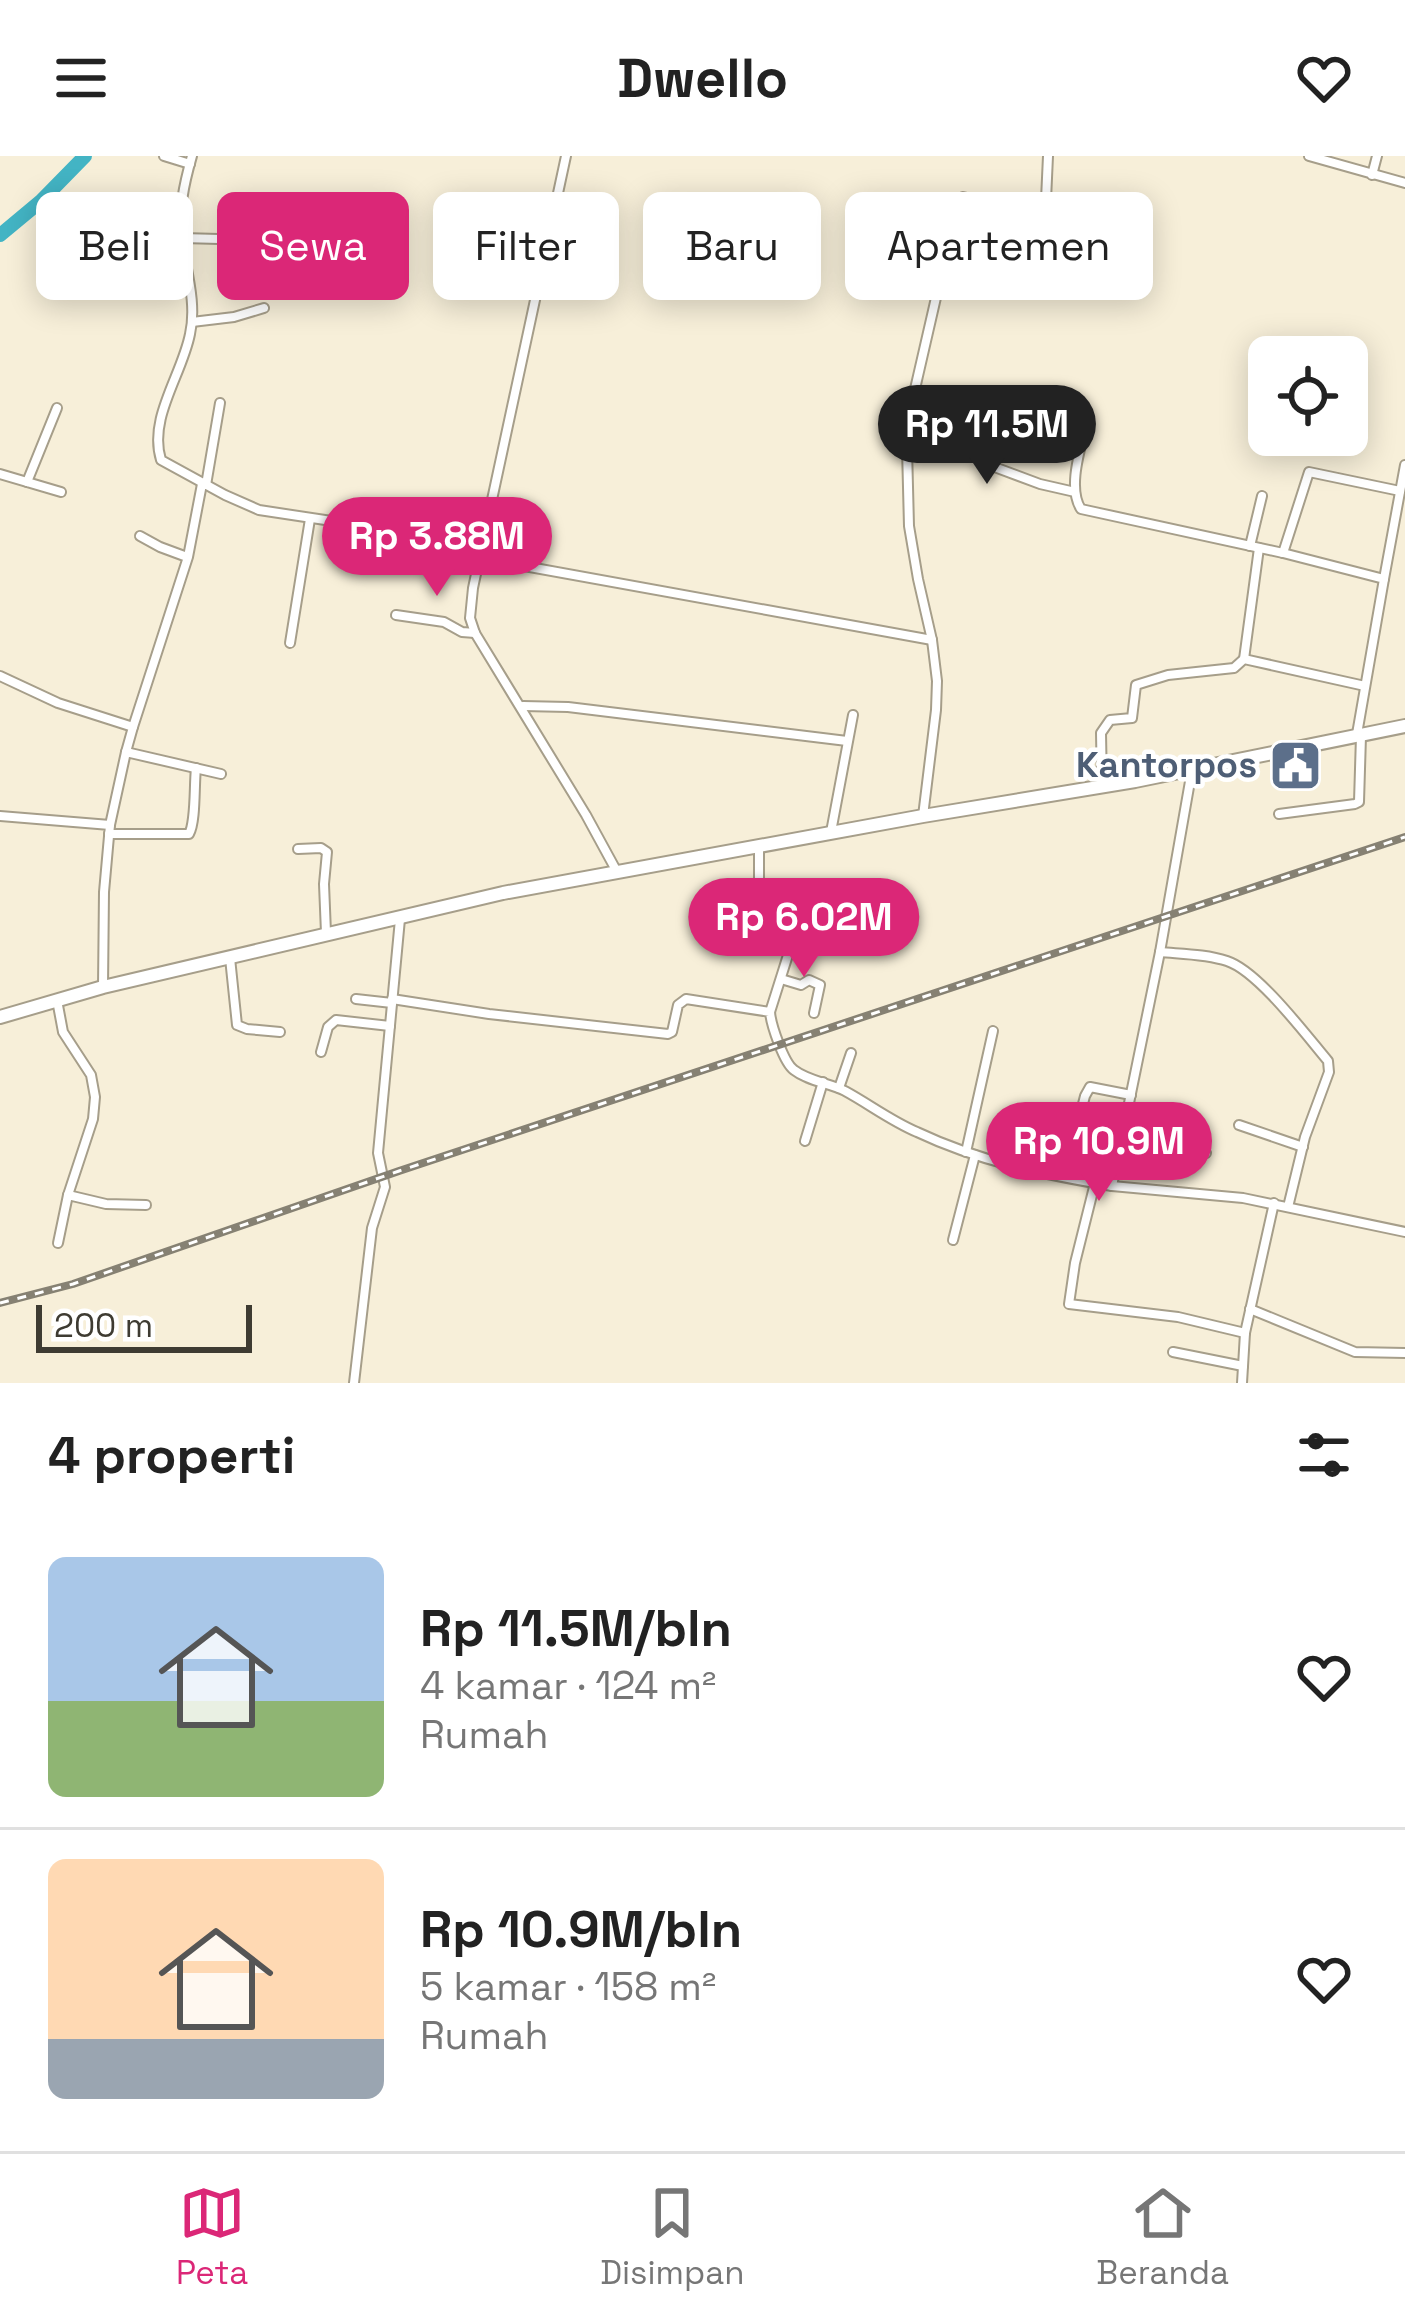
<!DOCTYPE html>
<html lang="id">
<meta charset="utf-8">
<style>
body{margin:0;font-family:"Space Grotesk",sans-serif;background:#f2f2f2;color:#222;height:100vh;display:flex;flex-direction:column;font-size:45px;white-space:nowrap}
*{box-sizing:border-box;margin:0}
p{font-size:39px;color:#767676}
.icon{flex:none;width:66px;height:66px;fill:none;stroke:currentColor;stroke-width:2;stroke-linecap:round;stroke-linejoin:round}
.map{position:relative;height:1227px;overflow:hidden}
.side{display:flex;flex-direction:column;background:#fff;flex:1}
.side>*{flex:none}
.banner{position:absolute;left:36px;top:36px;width:1335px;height:108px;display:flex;gap:24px}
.fabs{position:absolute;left:1248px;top:180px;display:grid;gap:24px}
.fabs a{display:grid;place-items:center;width:120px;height:120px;border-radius:18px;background:#fff;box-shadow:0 6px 30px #0003;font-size:60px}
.scale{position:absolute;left:36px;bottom:30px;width:216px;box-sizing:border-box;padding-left:12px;border:6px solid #3e3b32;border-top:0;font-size:33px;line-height:42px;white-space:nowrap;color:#3e3b32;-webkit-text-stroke:9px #fff;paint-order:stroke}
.price{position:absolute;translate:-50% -102px;padding:0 27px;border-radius:42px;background:#db2777;color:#fff;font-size:39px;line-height:78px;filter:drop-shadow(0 3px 6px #0008)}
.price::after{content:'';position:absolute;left:50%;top:72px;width:36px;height:27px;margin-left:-18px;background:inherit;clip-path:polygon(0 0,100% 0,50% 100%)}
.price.on{background:#222;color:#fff}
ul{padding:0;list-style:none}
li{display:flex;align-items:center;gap:36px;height:300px;padding:0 48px}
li+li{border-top:3px solid #e0e0e0}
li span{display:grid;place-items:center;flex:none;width:336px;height:240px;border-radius:18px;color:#555}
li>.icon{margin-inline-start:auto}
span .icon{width:144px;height:144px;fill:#fffc;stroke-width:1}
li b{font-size:51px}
h2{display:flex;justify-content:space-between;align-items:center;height:144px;padding:0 48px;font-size:51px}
.tag{padding:0 42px;border-radius:18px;background:#fff;box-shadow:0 6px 30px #0003;font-size:42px;line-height:108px}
.tag.on{background:#db2777;color:#fff}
header{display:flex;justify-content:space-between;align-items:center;height:156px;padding:0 48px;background:#fff;font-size:54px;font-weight:700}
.dock{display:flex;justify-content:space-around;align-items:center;height:168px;border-top:3px solid #e0e0e0;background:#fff;font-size:33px;color:#767676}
.dock a{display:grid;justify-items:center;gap:6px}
.dock .on{color:#db2777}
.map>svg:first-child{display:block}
</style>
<header><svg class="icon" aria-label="menu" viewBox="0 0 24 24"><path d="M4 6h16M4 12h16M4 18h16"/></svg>Dwello<svg class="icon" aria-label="heart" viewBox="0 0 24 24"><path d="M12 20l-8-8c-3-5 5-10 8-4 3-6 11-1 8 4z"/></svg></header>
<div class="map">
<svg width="1405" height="1227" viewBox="0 0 1405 1227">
<rect width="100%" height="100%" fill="#f7efd9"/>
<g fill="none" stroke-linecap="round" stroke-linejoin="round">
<path stroke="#43b4c4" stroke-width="14" d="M0,79L41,45L85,0"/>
<defs>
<g id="minor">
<path d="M164,0L190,8"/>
<path d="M192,0C184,28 178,55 182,84C186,114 197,147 190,178C182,219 148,262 161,304L225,339L259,354L484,388"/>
<path d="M566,0L473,432L470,462L475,477L586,659L616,714"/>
<path d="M1309,0L1405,27"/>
<path d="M1372,19L1377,0"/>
<path d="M182,82L259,84"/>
<path d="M1005,106L1012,53"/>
<path d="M192,166L234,161L264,152"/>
<path d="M1088,259C1083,286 1066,330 1081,353L1283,397L1384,423L1357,578"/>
<path d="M908,285L983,296L991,309L997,312L1040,328L1075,336"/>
<path d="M0,318L61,336"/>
<path d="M27,326L57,252"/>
<path d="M206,329L220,247"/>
<path d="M140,380L160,391L187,401"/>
<path d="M1250,390L1262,340"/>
<path d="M1283,397L1309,316L1400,335"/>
<path d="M480,402L932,484"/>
<path d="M1384,423L1405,309"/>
<path d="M396,459L444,466L462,476L475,477"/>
<path d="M290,487L310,363"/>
<path d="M1244,503L1259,392"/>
<path d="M0,520L58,547L133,571L126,596"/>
<path d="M523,550L568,551L847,585"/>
<path d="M133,571L188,401L202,328"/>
<path d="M1192,614L1160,796L1112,1030L1243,1042L1405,1076"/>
<path d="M1102,631L1101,577L1110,564L1132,562L1136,529L1168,519L1234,512L1244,503L1365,530"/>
<path d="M1279,658L1355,648L1359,646L1361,580"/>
<path d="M0,660L110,669L104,736L103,830"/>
<path d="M923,660L936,554L937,525L932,484L918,423L909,370L907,292L915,233L958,46L963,41L1026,56L1041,54L1046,44L1048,0"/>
<path d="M110,669L126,596L221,618"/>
<path d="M831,676L853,559"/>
<path d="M109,678H189C196,666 194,629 196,612"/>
<path d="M759,691V747"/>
<path d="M298,693L321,692L327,696L324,728L326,777"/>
<path d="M1160,796C1182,798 1206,798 1227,805C1258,815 1306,879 1328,905L1329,916L1305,981L1288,1051"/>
<path d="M230,802L237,869L247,873L280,876"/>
<path d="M781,823L801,829L809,824L820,829L814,857"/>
<path d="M356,843L392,847"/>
<path d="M392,843L489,858L668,878L672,876L678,849L686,843L770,856C771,869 784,907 794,914C808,925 829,927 845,935C869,948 891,965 917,976C978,1005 1045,1019 1112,1030"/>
<path d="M57,844L63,876L91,919L95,941L93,963L68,1039"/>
<path d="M770,856L794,780"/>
<path d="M321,896L328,871L336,864L390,870"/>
<path d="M839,932L851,897"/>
<path d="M1239,969L1303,991"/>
<path d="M1121,983L1206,997"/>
<path d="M805,985L823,926"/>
<path d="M1073,987L1085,940L1090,931L1131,939"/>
<path d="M966,996L993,875"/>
<path d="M1095,1027L1075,1107L1069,1148L1178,1161L1245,1177"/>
<path d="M953,1084L975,999"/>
<path d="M58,1087L68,1039L106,1048L146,1049"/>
<path d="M1250,1153L1355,1196L1405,1197"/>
<path d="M1173,1196L1243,1210"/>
<path d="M354,1227L372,1072L385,1031L378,997L400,763"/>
<path d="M1242,1227L1245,1177L1274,1047"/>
</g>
<path id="highway" d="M0,861L103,831L503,737L923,660L1135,625L1405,570"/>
</defs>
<use href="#minor" stroke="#a69e8a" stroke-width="12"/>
<use href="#highway" stroke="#a69e8a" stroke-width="16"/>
<use href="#minor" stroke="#fff" stroke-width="8"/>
<use href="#highway" stroke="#fff" stroke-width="12"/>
<defs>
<path id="rail" d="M0,1147L73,1128L399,1015L1405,681"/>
</defs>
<use href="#rail" stroke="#868173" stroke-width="8"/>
<use href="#rail" stroke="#fff" stroke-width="3" stroke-dasharray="9" stroke-linecap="butt"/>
</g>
<defs>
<symbol id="civic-square" viewBox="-11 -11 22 22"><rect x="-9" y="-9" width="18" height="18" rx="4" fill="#5c6f8a" stroke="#fff"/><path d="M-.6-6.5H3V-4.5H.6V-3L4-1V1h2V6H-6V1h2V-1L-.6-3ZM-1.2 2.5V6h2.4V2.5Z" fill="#fff"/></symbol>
</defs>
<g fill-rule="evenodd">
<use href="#civic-square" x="1266" y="580" width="59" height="59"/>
</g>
<g text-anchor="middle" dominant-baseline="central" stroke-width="9" stroke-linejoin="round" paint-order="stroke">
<g font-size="36" font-weight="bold" fill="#4e5e75" stroke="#fff" text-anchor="end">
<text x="1257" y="609">Kantorpos</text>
</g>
</g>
</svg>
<div class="fabs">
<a><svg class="icon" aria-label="locate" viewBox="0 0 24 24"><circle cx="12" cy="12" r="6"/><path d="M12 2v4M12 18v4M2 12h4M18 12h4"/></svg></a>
</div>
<div class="scale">200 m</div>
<b class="price on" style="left:987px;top:331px">Rp 11.5M</b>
<b class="price" style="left:437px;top:443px">Rp 3.88M</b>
<b class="price" style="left:804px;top:824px">Rp 6.02M</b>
<b class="price" style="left:1099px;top:1048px">Rp 10.9M</b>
<div class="banner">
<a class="tag">Beli</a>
<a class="tag on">Sewa</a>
<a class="tag">Filter</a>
<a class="tag">Baru</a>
<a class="tag">Apartemen</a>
</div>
</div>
<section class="side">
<h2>4 properti<svg class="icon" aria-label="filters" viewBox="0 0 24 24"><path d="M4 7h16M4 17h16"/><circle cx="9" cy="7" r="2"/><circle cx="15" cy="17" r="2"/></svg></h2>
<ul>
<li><span style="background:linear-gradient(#a9c7e8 60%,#8fb573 0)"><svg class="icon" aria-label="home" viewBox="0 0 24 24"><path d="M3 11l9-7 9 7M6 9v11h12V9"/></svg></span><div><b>Rp 11.5M/bln</b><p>4 kamar · 124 m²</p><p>Rumah</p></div><svg class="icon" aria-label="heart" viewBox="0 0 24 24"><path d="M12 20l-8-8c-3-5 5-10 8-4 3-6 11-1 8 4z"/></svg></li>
<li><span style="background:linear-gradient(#ffd9b3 75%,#9aa5b1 0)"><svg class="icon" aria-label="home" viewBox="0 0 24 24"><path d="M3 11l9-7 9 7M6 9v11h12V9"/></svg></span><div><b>Rp 10.9M/bln</b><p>5 kamar · 158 m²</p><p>Rumah</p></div><svg class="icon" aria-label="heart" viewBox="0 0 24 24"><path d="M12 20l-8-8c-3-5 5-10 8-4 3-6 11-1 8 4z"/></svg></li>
</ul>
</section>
<nav class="dock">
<a class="on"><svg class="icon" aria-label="map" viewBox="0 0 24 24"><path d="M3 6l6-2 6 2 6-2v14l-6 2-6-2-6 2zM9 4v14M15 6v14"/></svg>Peta</a>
<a><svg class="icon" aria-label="saved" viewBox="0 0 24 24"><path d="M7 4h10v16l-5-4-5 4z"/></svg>Disimpan</a>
<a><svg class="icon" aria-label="home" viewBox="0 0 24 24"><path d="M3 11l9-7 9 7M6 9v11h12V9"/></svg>Beranda</a>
</nav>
